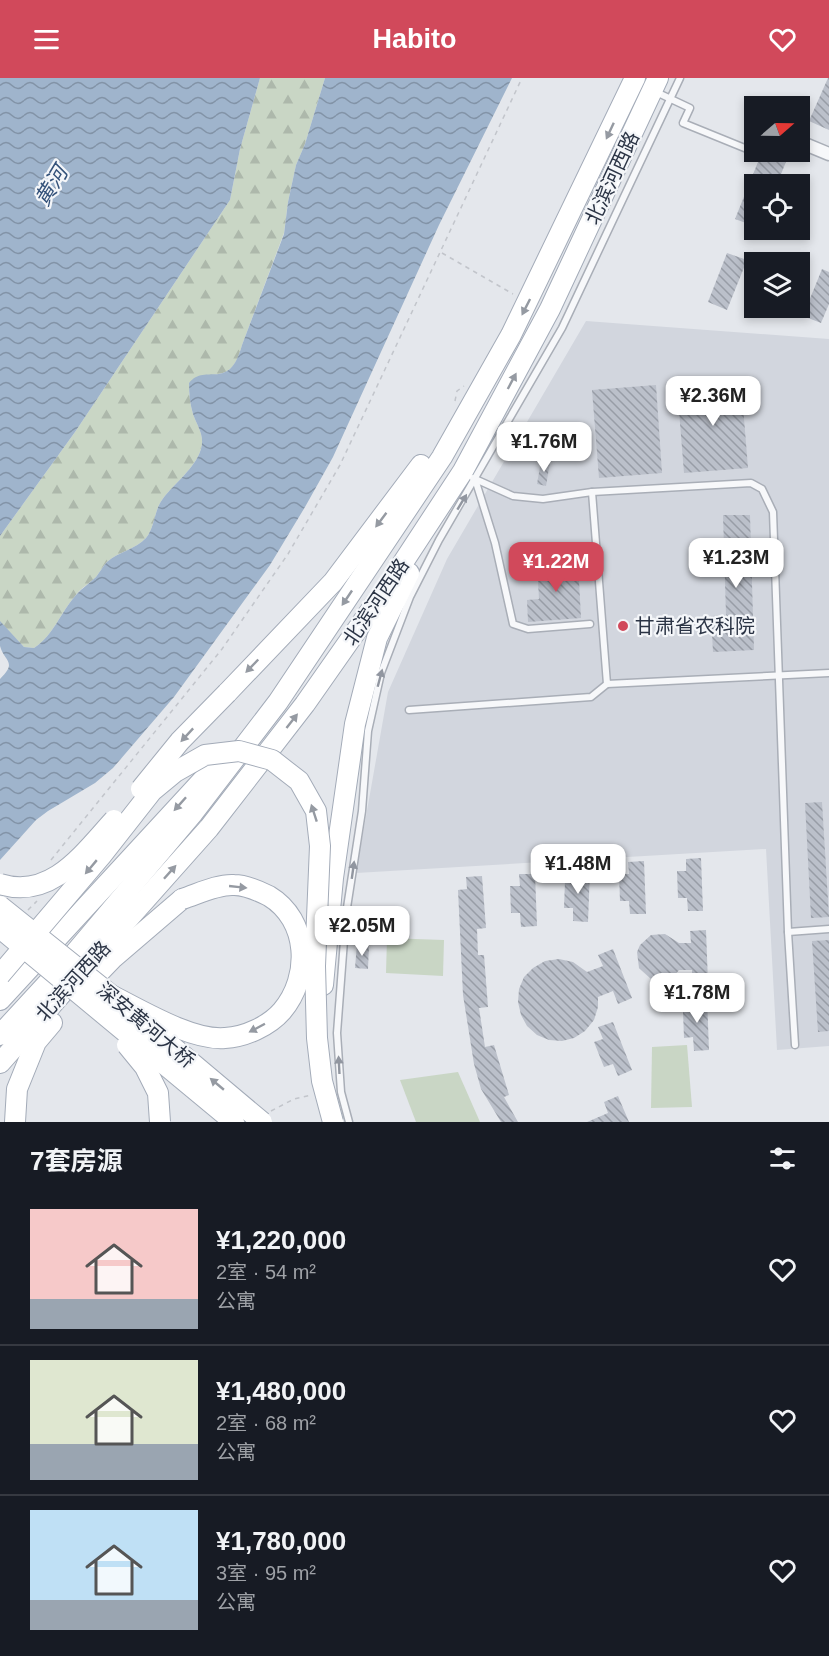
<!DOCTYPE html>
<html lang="zh">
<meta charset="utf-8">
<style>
body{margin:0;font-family:Arial,"Noto Sans SC",sans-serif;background:#242831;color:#f1f3f6;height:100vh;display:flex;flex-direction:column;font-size:22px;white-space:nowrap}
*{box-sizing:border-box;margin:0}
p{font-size:20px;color:#9ea1a6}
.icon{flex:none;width:33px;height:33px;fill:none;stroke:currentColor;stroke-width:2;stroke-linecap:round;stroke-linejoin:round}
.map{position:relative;height:1044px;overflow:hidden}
.details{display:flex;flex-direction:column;background:#171b24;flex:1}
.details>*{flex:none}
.needle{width:39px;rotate:70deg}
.controls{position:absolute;left:744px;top:18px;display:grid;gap:12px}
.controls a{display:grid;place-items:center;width:66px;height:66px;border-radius:0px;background:#171b24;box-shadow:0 3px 9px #0003;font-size:30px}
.price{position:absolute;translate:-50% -51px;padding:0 14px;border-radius:12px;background:#fff;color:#222;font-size:20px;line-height:39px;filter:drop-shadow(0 2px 3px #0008)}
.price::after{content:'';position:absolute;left:50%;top:36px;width:18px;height:14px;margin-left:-9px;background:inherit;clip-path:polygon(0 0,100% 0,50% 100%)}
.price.selected{background:#d1495b;color:#fff}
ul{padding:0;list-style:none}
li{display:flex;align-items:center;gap:18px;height:150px;padding:0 30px}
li+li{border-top:2px solid #363941}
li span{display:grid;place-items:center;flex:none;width:168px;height:120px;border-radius:0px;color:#555}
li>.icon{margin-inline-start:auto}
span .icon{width:72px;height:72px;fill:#fffc;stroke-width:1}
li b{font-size:26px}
h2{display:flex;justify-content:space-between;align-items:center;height:72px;padding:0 30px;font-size:26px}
header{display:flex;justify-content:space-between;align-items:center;height:78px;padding:0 30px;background:#d1495b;color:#fff;font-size:27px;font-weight:800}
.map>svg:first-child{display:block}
</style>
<header><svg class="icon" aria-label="menu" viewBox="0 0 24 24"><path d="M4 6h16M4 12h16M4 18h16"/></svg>Habito<svg class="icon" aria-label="heart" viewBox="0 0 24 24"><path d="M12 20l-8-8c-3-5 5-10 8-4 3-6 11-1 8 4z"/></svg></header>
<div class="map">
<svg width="829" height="1044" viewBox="0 0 829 1044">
<defs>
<pattern id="forest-firs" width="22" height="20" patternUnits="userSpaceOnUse" patternTransform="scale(1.5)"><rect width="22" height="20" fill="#c9d6c5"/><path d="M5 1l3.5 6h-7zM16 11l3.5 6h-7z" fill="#adb8ab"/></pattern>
<pattern id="water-waves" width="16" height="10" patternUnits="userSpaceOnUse" patternTransform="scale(1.5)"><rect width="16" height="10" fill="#9fb4cc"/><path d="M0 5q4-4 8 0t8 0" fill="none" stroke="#8293a7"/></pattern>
<pattern id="building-back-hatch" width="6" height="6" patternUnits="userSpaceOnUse" patternTransform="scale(1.5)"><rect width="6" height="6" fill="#bbc0ca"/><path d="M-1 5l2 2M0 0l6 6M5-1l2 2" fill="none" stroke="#989da6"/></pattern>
</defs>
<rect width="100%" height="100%" fill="#e4e7ec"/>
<path fill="#d2d6de" d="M586,243L829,261V968L777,972L766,771L356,795L388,614L447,481Z"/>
<g fill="#c9d6c5">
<path d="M387,860L444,862L443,898L386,895Z"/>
<path d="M687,967L692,1029L651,1030L652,969Z"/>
<path d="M458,994L480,1044H416L400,1002Z"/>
</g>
<path fill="url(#forest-firs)" d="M260,0H325L305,66L296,87L288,124L284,155L242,267C231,308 216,289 189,305C189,316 190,326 193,336C197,348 205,357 201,371C195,391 174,405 162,422C154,433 155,449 146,460C136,471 118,474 107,484C103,488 100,494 96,499C90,505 81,510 76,517C60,535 54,557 34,570L24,569L0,544V458L75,354L230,122L240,71Z"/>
<g fill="url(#water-waves)">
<path d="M0,0H260L240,71L230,122L75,354L0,458Z"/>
<path d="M325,0H512L439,147L333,379L305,429L270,487L174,619L113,690L95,705L48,733L36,742L0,782V601C18,584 4,583 0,568C0,561 0,551 0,543L24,569L34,570C54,557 60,535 76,517C82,510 90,505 96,499C100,494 103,488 107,484C118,474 136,471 146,460C155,449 154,433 162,422C174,405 195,391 201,371C205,357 197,348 193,336C190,326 189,316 189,305C206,284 229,315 242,267L284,156L288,124L296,87L305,66Z"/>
</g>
<g fill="url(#building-back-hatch)">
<path d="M828,0H829V52L809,43Z"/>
<path d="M762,74H790L777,106H754V148L735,141Z"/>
<path d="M727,175L747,182L727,232L708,224Z"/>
<path d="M822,191L829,194V226L821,245L803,238Z"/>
<path d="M741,303L748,390L684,395L677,308Z"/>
<path d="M656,307L662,395L599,400L592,312Z"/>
<path d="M541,383L550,384L546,408L537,406Z"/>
<path d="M723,437H750L754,572L713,574L711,538L726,537Z"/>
<path d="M578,484L581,540L528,544L527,522L539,521L537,486Z"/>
<path d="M822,724L829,839L811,840L805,725Z"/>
<path d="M701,780L703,833H688L687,820H678L677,793H686V781Z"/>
<path d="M644,783L646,836H630L629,823H620L619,796H629L628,784Z"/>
<path d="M575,791L590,792L588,844L573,843V830H564L565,803H574Z"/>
<path d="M519,796H535L537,848L521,849L520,835H511L510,808H520Z"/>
<path d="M482,798L486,850L477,851L478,877H484L488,929L479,930L485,969L494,967L509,1017L504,1019L518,1044H501L481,1011L474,986L463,917L458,812L467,811L466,799Z"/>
<path d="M706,852L708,905H692V892H679L674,898L659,903L651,901L639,890L637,874L640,867L651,857L665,856L679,865H691L690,853Z"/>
<path d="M829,862V953L818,954L812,863Z"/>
<path d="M357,866L369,867L368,891L355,890Z"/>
<path d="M613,871L632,920L618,926L613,913L598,919V929L594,942L585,953L574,960L562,963L549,962L537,957L527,948L521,937L518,924L519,911L524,899L533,890L545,883L559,881L573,884L587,894L603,888L598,877Z"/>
<path d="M692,920H707L709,972L694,973L693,959L684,960L683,933L692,932Z"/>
<path d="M613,944L632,992L618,998L613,986L604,989L594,964L603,961L598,949Z"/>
<path d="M618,1018L629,1044H587L608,1035L604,1024Z"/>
</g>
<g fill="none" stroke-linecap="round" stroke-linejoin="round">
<defs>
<g id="service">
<path d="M656,14L690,30L683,45L747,71L754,52"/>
<path d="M473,400L513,418L543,421L592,414L751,405L762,411L773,434L788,854L795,967"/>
<path d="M475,401L495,465L513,546L528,551L590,546"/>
<path d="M592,414L607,606L829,595"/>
<path d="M409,632L591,619L607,606"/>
<path d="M788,854L829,851"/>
<path d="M349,1044L341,1014L337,955L346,836L362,733L368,653L381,595L410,519L439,462L562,250L680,0"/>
</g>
<path id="minor" d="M800,64L829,76"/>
<g id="primary">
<path d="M227,615L333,504L421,387"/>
<path d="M323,907L333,800L355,646L377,560L409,495"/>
<path d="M84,910L112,881L182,821"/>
<path d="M0,922L212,692"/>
<path d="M0,957L69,882L193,735L278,624L442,379L511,257L635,0"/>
<path d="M0,985L209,750L305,626L387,509L463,393L550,231L658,0"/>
<path d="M15,1044L17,1011L36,964L52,945"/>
</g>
</defs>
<use href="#service" stroke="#a9aeb7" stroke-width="9"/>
<use href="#minor" stroke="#a9aeb7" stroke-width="15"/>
<use href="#primary" stroke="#a3abb8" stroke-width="22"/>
<g stroke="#c2c5cb" stroke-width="1.5" stroke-dasharray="4.5 4.5" stroke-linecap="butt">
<path d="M442,175L513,216"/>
<path d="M455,323L457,313L464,308"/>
<path d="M51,782L222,571L288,476L340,387L522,0"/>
<path d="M28,832L37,823"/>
<path d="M271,1033L294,1021L311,1017"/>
</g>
<use href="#service" stroke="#f7f8fa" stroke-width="6"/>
<use href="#minor" stroke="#f7f8fa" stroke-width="12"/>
<use href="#primary" stroke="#fff" stroke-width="20"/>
<defs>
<g id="primary-bridge">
<path d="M141,711L180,663L227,615"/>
<path d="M0,806C51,822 83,776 114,742"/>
<path d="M0,828L111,917L262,1044"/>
<path d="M0,850L234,1044"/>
<path d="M0,897L101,778L152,713L175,694L205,677L239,673L272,682L299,703L316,733L320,768L315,888L317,960L322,1003L333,1044"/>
<path d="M111,917C141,932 192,963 225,960C245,959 269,948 282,933C311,899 309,842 269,818C259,813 246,807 234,807C217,806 198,816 182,821"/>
<path d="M127,967L145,989L158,1015L160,1044"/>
</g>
</defs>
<use href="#primary-bridge" stroke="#a3abb8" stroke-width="22" stroke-linecap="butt"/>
<use href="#primary-bridge" stroke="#fff" stroke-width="20"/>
</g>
<defs><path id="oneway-solid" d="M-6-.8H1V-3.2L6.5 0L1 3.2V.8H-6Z" transform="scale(1.5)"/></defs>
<g fill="#959aa2">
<use href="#oneway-solid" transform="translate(610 53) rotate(115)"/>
<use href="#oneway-solid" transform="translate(526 229) rotate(117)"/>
<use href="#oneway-solid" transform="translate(512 303) rotate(-62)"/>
<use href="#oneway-solid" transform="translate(381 442) rotate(127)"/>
<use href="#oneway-solid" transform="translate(347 520) rotate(124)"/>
<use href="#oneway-solid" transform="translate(252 588) rotate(134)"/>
<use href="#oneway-solid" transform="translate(292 643) rotate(-52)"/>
<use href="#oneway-solid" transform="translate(187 657) rotate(133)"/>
<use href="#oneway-solid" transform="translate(180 726) rotate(132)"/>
<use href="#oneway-solid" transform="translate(314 735) rotate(-108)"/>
<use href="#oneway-solid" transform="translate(91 789) rotate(130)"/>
<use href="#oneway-solid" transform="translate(170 794) rotate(-48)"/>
<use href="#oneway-solid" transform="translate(238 809) rotate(6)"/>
<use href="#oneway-solid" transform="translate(257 950) rotate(152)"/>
<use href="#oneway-solid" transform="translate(217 1006) rotate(-140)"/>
</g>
<g fill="#9196a0">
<use href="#oneway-solid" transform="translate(462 424) rotate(-59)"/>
<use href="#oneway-solid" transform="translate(380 600) rotate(-75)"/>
<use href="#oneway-solid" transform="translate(353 792) rotate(-82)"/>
<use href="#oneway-solid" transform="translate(339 987) rotate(-93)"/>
</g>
<circle fill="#d1495b" stroke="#f4f6f9" stroke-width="2" cx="623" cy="548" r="6"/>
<g text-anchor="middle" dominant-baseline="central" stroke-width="4.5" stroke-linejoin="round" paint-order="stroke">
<g font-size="20" fill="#2b3445" stroke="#f4f6f9">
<text transform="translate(612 100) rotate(-65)">北滨河西路</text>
<text transform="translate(376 524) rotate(-56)">北滨河西路</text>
<text transform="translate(73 903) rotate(-48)">北滨河西路</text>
<text transform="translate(146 947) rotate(40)">深安黄河大桥</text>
</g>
<g font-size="20" fill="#2b3445" stroke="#f4f6f9" text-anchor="start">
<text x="635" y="548">甘肃省农科院</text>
</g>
<g font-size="21" font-style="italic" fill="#34527a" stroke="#f4f6f9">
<text transform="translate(51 108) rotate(-59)">黄河</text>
</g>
</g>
</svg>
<div class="controls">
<a><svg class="needle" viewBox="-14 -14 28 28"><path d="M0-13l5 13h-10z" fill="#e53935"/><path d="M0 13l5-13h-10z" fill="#9ea1a6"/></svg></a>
<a><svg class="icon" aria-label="locate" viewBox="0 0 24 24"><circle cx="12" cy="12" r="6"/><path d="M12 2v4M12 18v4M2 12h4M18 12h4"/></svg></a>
<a><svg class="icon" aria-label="layers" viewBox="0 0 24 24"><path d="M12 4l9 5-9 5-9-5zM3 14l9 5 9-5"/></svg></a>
</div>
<b class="price" style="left:713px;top:349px">¥2.36M</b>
<b class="price" style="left:544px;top:395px">¥1.76M</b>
<b class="price" style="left:736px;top:511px">¥1.23M</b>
<b class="price selected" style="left:556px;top:515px">¥1.22M</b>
<b class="price" style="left:578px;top:817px">¥1.48M</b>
<b class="price" style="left:362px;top:879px">¥2.05M</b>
<b class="price" style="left:697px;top:946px">¥1.78M</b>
</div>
<section class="details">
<h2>7套房源<svg class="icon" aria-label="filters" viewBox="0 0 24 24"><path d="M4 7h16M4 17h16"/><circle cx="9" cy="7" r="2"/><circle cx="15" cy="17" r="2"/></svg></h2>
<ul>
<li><span style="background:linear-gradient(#f6c9c9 75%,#9aa5b1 0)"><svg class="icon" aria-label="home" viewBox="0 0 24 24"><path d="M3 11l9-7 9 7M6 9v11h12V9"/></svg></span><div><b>¥1,220,000</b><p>2室 · 54 m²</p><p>公寓</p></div><svg class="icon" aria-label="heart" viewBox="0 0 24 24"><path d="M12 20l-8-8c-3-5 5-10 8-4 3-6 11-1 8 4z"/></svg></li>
<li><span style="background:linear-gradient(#dfe7d0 70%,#9aa5b1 0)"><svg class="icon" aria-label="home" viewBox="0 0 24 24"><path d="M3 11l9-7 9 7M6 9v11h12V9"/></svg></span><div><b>¥1,480,000</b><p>2室 · 68 m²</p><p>公寓</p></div><svg class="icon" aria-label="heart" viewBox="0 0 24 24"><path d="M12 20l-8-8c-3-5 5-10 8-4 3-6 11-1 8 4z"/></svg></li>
<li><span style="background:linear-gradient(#bfe0f5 75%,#9aa5b1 0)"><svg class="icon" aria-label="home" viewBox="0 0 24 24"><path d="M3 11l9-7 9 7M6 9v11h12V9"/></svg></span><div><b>¥1,780,000</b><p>3室 · 95 m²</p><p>公寓</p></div><svg class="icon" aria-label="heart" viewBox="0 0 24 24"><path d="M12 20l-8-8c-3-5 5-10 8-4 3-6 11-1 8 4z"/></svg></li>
</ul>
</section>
